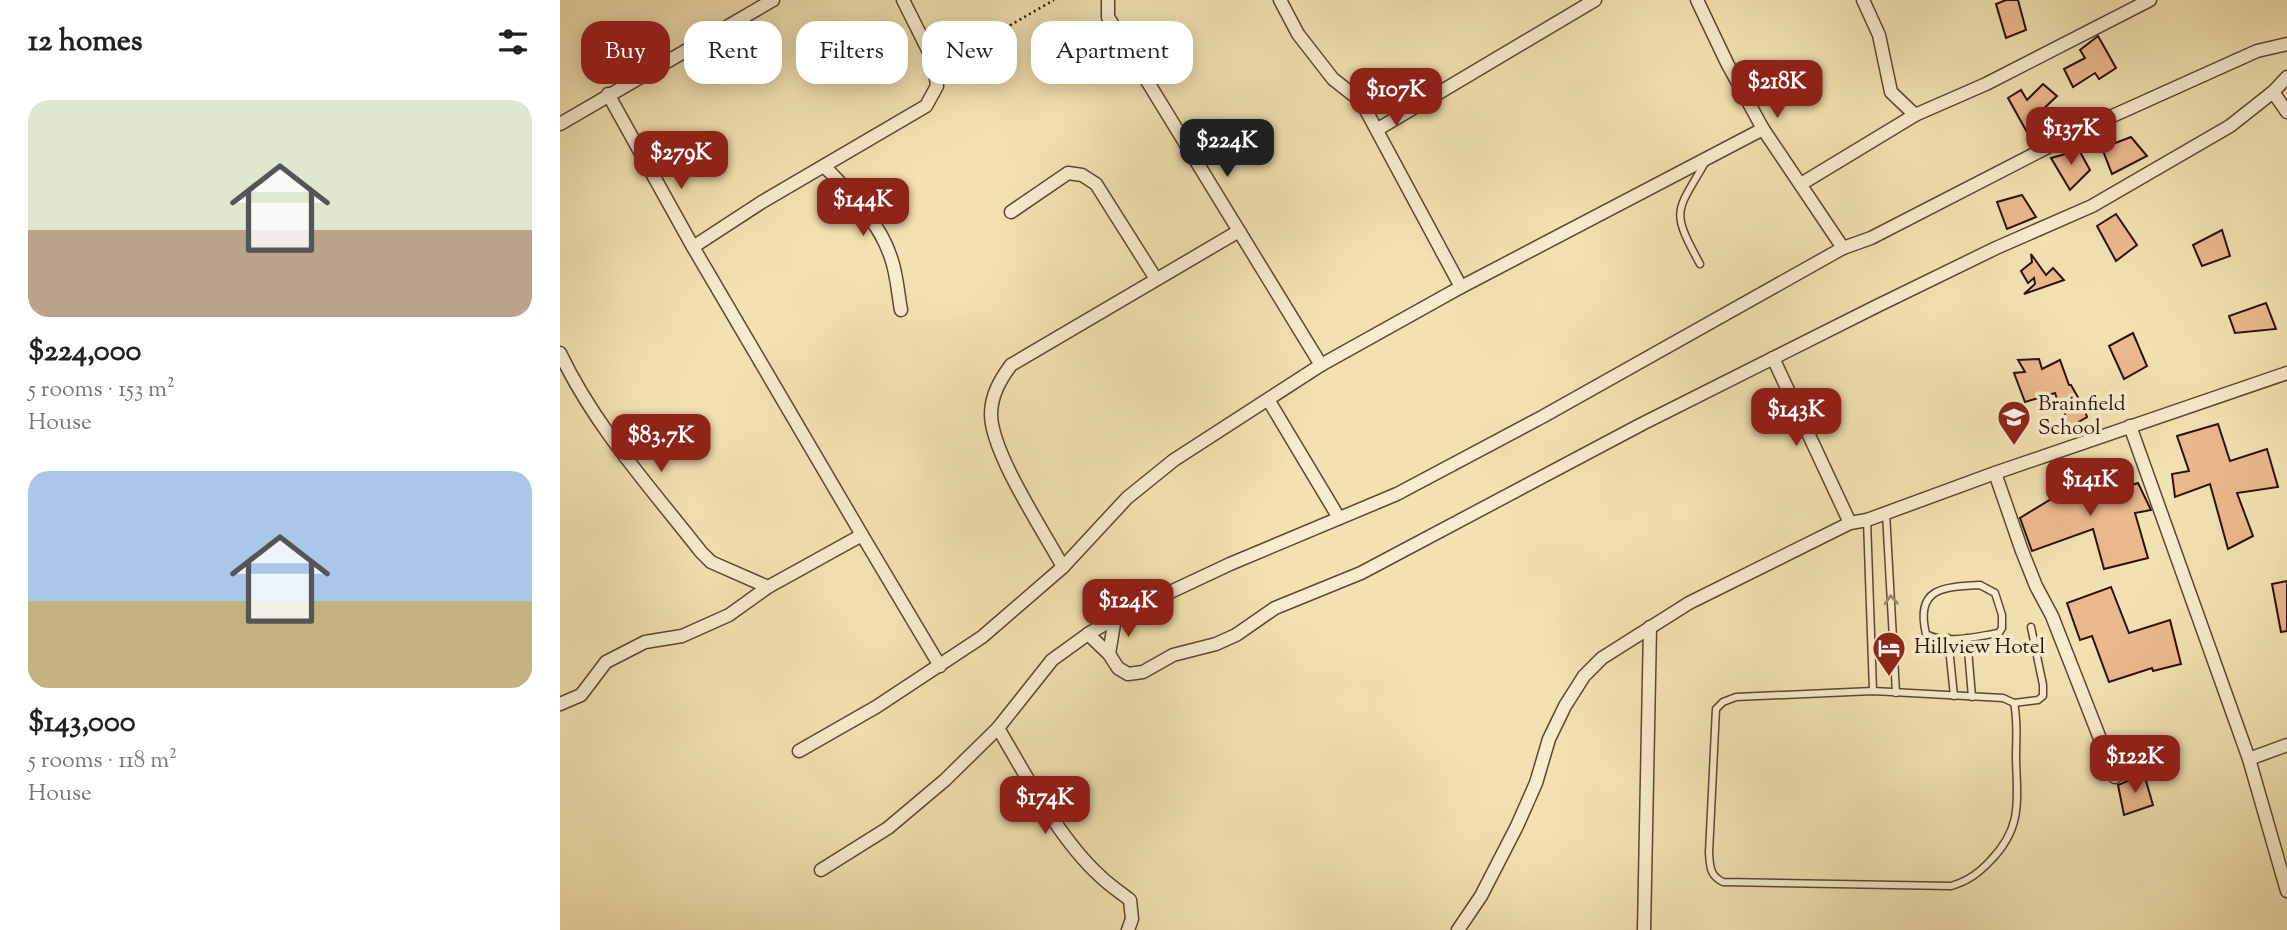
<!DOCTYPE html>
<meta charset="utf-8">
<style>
body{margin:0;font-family:"Sorts Mill Goudy",serif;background:#f2f2f2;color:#202124;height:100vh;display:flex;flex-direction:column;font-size:26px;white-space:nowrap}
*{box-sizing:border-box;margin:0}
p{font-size:23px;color:#757577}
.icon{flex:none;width:38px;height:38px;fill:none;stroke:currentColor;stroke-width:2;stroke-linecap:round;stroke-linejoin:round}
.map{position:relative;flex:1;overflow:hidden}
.side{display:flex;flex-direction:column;background:#fff;width:560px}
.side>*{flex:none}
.banner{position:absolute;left:21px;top:21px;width:665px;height:63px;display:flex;gap:14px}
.price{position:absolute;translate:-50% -60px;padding:0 16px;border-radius:14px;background:#8f2418;color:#fff;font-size:23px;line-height:46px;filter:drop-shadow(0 2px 4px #0008)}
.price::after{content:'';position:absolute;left:50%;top:42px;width:21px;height:16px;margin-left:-10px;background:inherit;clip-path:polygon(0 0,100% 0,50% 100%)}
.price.selected{background:#222;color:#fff}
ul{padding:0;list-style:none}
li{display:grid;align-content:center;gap:14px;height:371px;padding:0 28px}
li span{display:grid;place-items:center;height:217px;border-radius:21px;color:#555}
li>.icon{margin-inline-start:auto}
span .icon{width:126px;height:126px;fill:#fffc;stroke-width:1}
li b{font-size:30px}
h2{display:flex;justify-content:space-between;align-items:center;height:84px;padding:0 28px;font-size:30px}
.pill{padding:0 24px;border-radius:21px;background:#fff;box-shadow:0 4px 18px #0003;font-size:24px;line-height:63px}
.pill.selected{background:#8f2418;color:#fff}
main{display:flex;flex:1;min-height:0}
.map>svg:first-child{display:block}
</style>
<main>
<section class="side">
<h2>12 homes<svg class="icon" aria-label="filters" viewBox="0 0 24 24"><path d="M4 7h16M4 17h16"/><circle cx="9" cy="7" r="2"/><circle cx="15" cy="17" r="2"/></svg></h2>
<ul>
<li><span style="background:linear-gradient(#dfe7d0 60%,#b9a48a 0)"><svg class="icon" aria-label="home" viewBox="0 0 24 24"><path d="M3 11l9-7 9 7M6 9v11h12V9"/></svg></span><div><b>$224,000</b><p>5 rooms · 153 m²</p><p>House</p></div></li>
<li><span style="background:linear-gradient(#a9c7e8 60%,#c2b280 0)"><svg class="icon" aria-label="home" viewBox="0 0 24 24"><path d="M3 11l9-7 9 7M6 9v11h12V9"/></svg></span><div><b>$143,000</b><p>5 rooms · 118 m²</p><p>House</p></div></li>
</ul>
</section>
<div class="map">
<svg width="1727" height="930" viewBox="0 0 1727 930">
<rect width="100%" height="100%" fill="#f2e2b1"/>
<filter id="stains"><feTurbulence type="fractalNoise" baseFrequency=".00286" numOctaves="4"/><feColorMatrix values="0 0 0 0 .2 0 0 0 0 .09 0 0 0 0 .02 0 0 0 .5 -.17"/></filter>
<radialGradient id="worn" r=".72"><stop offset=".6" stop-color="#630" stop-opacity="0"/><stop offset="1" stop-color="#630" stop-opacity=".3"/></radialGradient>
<g fill="#ebb98e" stroke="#2c1208" stroke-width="2">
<path d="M1446,0H1458L1466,30L1446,38L1436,4Z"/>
<path d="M1538,36L1556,68L1539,79L1535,73L1513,87L1504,69L1525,58L1520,50Z"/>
<path d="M1483,84L1497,96L1476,116L1480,123L1468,134L1448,98L1461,90L1467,100Z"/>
<path d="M1571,137L1587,156L1552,174L1542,148Z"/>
<path d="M1519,150L1530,170L1510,190L1491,158Z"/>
<path d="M1462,195L1476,217L1447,229L1437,202Z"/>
<path d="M1556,214L1577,245L1556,261L1537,226Z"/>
<path d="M1662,230L1670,256L1642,266L1633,245Z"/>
<path d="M1471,254L1486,275L1493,268L1504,280L1464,294L1475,284L1474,278L1468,283L1461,271L1472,262Z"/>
<path d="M1706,303L1716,329L1675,333L1669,316Z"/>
<path d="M1573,333L1587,366L1564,379L1549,346Z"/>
<path d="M1479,359L1482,369L1500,360L1509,385H1511L1520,401L1522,400L1527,417L1506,429L1504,403L1499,405L1495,393L1465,402L1454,373L1465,372L1458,360Z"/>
<path d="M1658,424L1670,461L1707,449L1718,487L1677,493L1693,536L1668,549L1650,484L1615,497L1612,474L1629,471L1617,436Z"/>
<path d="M1523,464L1526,499L1578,483L1591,510L1575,513L1588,558L1544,569L1533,529L1472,551L1460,518L1496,496L1489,472Z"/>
<path d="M1727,581V631L1721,632L1712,584Z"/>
<path d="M1551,587L1569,633L1610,620L1621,664L1593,671L1592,668L1549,682L1532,636L1520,640L1507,603Z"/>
<path d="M1596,741L1602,753L1588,760L1585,747Z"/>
<path d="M1584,774L1593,805L1564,815L1558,785Z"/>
</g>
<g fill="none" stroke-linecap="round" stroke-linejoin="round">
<defs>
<g id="service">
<path d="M1140,264C1110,209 1116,213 1146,161"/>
<path d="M1326,513L1336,693"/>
<path d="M1307,520L1313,691"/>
<path d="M1420,585L1435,593L1442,615V628L1439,633C1418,636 1385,645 1366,634C1355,588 1382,587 1420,585Z"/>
<path d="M1388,638L1394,696"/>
<path d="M1407,638L1412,697"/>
<path d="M1313,691L1443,698L1454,703C1458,720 1456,740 1456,758C1457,800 1463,827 1431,860C1419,873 1408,881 1391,886L1163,882C1150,876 1150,867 1149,853L1156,709L1163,702L1176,697Z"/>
<path d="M1454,703L1478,700L1483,696V685L1471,627"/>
</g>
<g id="minor">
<path d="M548,0V17L761,365"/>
<path d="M720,0L738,34L773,79L801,101L901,287"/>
<path d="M1137,0L1167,63L1203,129L1283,248"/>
<path d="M1303,0L1319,35L1331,92L1355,115L1426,84L1590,0"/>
<path d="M1713,92L1727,112"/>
<path d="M48,94L133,247L302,535"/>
<path d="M0,124L213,0"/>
<path d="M818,129L1035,0"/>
<path d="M265,167C291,194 321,223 332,261C337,276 338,294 341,310"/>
<path d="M1241,184L1355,115"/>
<path d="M451,212L508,173L522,175L536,184L596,279"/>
<path d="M133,247L202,202L366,106L377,86L374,62L343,0"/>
<path d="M0,353C35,427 91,488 141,552L151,562L208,587"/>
<path d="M1213,358L1290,523"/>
<path d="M709,401L779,518"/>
<path d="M1570,426L1689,759L1727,891"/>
<path d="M1435,473L1462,551L1476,586L1492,616L1555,777"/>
<path d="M503,567C483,530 432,454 431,415C431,395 440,380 451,365L679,231"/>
<path d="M528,634L549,654L558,668L568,674L583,672L613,655L656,644L676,635L715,608L801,573L1082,424L1315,307L1436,248L1532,206L1670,126L1713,92L1727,77"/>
<path d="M549,654L555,618"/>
<path d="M0,704L21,695L46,662L85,642L122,636L169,615L208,587L302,535L380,666"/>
<path d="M438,728C465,774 500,840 540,876C549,885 560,892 570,900L572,919L568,930"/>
<path d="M239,751L316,707L422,637L503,567L567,498L614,460L761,365L901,287L1203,129"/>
<path d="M1689,759L1727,745"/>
<path d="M261,870L328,828L385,780L438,728L492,660L528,634L555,618L670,564L837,494L982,417L1283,248L1311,238L1519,131L1697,51L1727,44"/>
<path d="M898,930L921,896L957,826L976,783L989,739L1005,706L1024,676L1042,658L1129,603L1290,523L1307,520L1435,473L1727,373"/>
<path d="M1084,930L1090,627"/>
</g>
</defs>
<use href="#service" stroke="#5e4632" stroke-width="9"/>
<use href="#minor" stroke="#5e4632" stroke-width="15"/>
<path stroke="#2c1208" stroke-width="2.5" stroke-dasharray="2 3.5" stroke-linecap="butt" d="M388,61L494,0"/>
<use href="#service" stroke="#f7eccc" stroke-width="6"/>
<use href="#minor" stroke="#f7eccc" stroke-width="12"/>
</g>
<defs><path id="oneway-chevron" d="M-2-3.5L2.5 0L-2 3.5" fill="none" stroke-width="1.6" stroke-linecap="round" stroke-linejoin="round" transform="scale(1.75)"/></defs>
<use stroke="#9c8a74" href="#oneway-chevron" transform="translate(1331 600) rotate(-93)"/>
<defs>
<symbol id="school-pin" viewBox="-11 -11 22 30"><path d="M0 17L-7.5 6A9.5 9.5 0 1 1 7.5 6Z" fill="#8f2418" stroke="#f7eccc"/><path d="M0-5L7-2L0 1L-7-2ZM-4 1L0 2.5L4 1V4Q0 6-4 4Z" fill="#fff"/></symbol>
<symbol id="hotel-pin" viewBox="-11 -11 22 30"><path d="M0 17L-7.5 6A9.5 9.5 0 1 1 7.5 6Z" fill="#8f2418" stroke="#f7eccc"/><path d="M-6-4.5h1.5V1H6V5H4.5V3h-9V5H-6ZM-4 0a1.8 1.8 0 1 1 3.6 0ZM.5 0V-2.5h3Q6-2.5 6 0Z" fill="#fff"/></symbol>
</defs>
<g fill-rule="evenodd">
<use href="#school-pin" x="1435" y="398" width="38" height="52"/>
<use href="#hotel-pin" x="1310" y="629" width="38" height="52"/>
</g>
<g text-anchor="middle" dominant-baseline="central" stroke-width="7" stroke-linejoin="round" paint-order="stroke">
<g font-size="21" fill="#2c1208" stroke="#f7eccc" text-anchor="start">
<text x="1478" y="405">Brainfield<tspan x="1478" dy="24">School</tspan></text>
<text x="1354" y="648">Hillview Hotel</text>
</g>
</g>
<rect width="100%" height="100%" filter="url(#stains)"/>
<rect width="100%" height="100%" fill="url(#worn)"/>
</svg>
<b class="price" style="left:1217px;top:120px">$218K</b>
<b class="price" style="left:836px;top:128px">$107K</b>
<b class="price" style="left:1511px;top:167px">$137K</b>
<b class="price selected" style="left:667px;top:179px">$224K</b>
<b class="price" style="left:121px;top:191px">$279K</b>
<b class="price" style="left:303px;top:238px">$144K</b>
<b class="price" style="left:1236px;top:448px">$143K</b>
<b class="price" style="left:101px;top:474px">$83.7K</b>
<b class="price" style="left:1530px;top:518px">$141K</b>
<b class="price" style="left:568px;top:639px">$124K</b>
<b class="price" style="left:1575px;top:795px">$122K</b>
<b class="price" style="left:485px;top:836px">$174K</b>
<div class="banner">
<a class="pill selected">Buy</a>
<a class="pill">Rent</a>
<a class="pill">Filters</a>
<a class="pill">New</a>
<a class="pill">Apartment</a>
</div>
</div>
</main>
